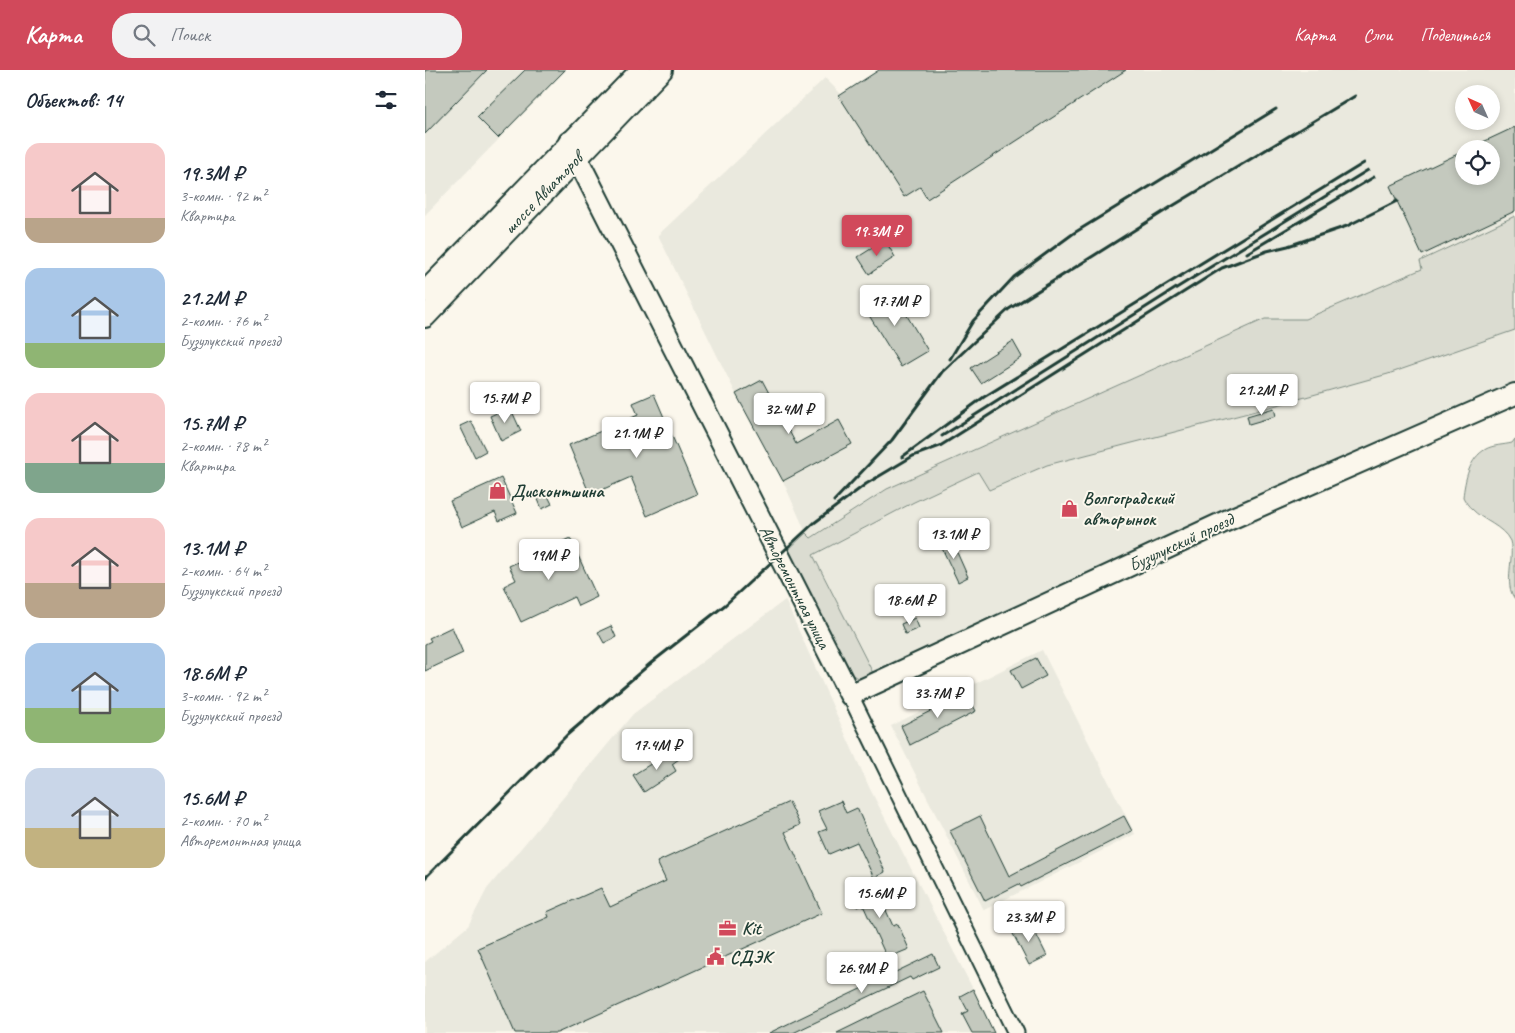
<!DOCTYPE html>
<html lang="ru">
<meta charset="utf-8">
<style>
body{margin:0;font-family:Caveat,sans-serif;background:#f2f2f3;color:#1f2937;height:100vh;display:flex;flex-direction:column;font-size:19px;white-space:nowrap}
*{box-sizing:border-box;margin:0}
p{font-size:16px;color:#747a83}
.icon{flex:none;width:28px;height:28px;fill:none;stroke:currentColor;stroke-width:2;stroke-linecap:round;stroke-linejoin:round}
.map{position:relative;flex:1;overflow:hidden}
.sheet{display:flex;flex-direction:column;background:#fff;width:425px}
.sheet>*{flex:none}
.needle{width:32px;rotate:315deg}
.controls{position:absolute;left:1030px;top:15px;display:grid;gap:10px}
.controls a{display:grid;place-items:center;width:45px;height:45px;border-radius:50%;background:#fff;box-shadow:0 2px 8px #0003;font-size:25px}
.price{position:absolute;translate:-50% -42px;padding:0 11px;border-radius:5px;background:#fff;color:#222;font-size:16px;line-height:32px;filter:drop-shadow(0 1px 2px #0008)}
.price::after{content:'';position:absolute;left:50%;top:30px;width:15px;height:11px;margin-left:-8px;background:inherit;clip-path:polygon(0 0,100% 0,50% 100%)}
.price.current{background:#d1495b;color:#fff}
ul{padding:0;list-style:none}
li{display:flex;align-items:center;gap:15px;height:125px;padding:0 25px}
li span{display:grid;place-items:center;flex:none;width:140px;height:100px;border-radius:15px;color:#555}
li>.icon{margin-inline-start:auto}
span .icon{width:60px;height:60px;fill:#fffc;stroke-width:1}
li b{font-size:21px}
h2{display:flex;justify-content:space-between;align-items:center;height:60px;padding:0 25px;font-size:21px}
header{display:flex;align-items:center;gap:30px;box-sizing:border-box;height:70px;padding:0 25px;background:#d1495b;color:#fff}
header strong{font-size:24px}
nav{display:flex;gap:28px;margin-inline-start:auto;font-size:18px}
.search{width:350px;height:45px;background:#f2f2f3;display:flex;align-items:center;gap:12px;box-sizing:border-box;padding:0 18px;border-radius:20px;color:#747a83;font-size:19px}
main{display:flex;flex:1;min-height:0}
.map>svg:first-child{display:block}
</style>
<header>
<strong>Карта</strong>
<div class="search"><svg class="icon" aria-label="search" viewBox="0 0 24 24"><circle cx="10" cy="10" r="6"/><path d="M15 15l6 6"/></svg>Поиск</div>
<nav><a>Карта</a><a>Слои</a><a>Поделиться</a></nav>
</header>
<main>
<section class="sheet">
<h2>Объектов: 14<svg class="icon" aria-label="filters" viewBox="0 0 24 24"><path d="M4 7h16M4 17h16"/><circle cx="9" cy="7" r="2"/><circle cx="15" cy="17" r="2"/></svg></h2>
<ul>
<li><span style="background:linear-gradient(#f6c9c9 75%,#b9a48a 0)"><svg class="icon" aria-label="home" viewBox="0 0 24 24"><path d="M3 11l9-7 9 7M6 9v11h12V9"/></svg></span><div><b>19.3M ₽</b><p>3-комн. · 92 m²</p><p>Квартира</p></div></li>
<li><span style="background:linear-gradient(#a9c7e8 75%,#8fb573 0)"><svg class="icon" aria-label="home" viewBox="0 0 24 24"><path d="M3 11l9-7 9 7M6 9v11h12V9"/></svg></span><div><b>21.2M ₽</b><p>2-комн. · 76 m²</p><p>Бузулукский проезд</p></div></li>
<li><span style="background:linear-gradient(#f6c9c9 70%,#7fa58c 0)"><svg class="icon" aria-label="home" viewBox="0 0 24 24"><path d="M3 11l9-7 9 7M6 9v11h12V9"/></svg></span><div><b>15.7M ₽</b><p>2-комн. · 78 m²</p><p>Квартира</p></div></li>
<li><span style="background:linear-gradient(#f6c9c9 65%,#b9a48a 0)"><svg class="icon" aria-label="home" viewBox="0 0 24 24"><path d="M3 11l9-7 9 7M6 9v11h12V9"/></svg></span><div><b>13.1M ₽</b><p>2-комн. · 64 m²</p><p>Бузулукский проезд</p></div></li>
<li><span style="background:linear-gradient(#a9c7e8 65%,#8fb573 0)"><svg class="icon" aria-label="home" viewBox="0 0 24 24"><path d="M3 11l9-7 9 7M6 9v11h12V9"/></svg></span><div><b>18.6M ₽</b><p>3-комн. · 92 m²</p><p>Бузулукский проезд</p></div></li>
<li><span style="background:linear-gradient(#c9d6e8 60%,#c2b280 0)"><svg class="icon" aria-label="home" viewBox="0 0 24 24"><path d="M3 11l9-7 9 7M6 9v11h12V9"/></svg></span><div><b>15.6M ₽</b><p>2-комн. · 70 m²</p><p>Авторемонтная улица</p></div></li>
</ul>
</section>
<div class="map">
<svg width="1090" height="963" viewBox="0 0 1090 963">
<rect width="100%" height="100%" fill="#fbf7ec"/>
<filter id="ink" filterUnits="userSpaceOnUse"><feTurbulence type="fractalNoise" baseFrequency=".02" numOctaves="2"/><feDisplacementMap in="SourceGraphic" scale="10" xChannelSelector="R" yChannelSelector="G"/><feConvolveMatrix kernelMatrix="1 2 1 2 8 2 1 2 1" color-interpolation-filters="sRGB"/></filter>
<g filter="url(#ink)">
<g fill="#eae9de" fill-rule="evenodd">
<path d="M0,0H141L0,145Z"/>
<path d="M453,0H1090V146L995,190L998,199L880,249H840L462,419L385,468L381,463L358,411L311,324L233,165L400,8L416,24ZM1039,24H1066V51H1039ZM1039,79H1066V106H1039Z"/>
<path d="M1090,260V312L544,558L449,605L388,485L489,432L553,402L565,420L622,395L827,342L963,304Z"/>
<path d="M360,530L445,719L548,919L565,963H0V892L43,856L62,819L208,644Z"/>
<path d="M617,580L710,764L559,840L466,656Z"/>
</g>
<g fill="#dbdcd1" stroke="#7d8c82">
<path d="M1090,146V260L963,304L827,342L622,395L564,420L553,402L489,432L388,485L449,605L437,609L424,604L361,482L381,463L386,468L462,419L840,249H880L997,199L995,191Z"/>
<path d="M1090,369V529C1078,514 1090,488 1085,471C1078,456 1058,451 1047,439C1043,436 1040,431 1038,427C1040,410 1044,388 1061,379C1068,375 1079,375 1087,373Z"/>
</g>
<g fill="#c4c9be" stroke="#1f3d34">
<path d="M0,0H62L0,64Z"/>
<path d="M100,0H140L73,68L52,47Z"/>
<path d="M454,0H701L502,129L495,117L479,127L414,26Z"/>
<path d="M1090,57V141L997,185L965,116L1039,81V106H1066V79H1043Z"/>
<path d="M460,170L470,187L444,204L433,187Z"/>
<path d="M465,217L503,281L476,297L437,234Z"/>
<path d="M588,271L597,287L556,313L546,298Z"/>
<path d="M337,310L371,374L414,350L427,374L358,411L311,324Z"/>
<path d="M229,324L272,424L222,446L206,407L165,425L144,375L213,345L208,333Z"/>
<path d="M85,337L96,361L76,371L65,346Z"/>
<path d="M849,338L851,346L824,354L822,346Z"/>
<path d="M46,351L61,381L50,387L35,356Z"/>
<path d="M76,408L92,443L74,451L70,442L37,457L25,431Z"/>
<path d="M121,422L127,434L117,439L112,427Z"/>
<path d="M145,468L172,527L153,536L149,527L96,552L79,516L91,510L84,496Z"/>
<path d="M526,469L543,507L533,512L515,474Z"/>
<path d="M490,548L494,558L480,564L476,554Z"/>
<path d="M186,556L191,567L179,573L173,562Z"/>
<path d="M27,557L38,583L0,601V574L6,571L4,568Z"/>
<path d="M611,588L621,606L596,619L586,600Z"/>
<path d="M541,623L551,641L485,675L476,656Z"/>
<path d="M248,680L254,689L247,694L251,701L219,722L208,705Z"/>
<path d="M416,731L421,743L432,738L460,802L449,808L432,772L404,784L394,762L402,759L393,741Z"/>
<path d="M364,732L375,755L360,762L397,843L132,963H90L53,878L124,847L122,842L176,818L185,837L241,811L232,792Z"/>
<path d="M555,746L584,806L699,746L707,761L596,817L594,814L560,831L525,761Z"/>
<path d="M447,809L468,856L473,854L484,879L462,888L438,835L432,837L424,820Z"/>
<path d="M604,850L622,886L604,895L586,860Z"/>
<path d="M508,884L514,897L487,910L485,907L368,963H344Z"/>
<path d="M548,919L569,963H547L537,944L543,941L535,926Z"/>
<path d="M498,921L519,963H412Z"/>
</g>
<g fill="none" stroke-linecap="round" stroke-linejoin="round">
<defs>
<path id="minor" d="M425,625L591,963"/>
<g id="major">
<path d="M144,72L425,625L803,450L1090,324"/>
<path d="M0,222L216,0"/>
<path d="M0,247L237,0"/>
</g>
</defs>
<use href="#minor" stroke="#1f3d34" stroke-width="19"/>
<use href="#major" stroke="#1f3d34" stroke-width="24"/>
<use href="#minor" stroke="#fbf7ec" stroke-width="15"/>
<use href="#major" stroke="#fbf7ec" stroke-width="20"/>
<g stroke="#1f3d34" stroke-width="3">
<path d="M822,183L949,107"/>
<path d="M525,289L548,251L589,207L649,163L851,39"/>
<path d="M517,366L753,217L943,100"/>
<path d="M477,387L559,327L939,93"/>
<path d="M409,431L467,370L517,302L584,239L746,137L930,26"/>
<path d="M0,808L142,665L226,593L300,535L389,453L441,414L488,386L515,376L797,198L842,181L863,176L922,156L972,131"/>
</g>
</g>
</g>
<defs>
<symbol id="shop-bare" viewBox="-9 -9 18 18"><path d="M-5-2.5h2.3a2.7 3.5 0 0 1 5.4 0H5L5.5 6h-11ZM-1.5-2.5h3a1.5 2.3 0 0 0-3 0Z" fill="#d1495b" stroke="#fbf7ec" stroke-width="2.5" paint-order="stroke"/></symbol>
<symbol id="office-bare" viewBox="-9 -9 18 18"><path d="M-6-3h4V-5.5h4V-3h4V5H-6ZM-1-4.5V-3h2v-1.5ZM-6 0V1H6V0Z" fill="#d1495b" stroke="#fbf7ec" stroke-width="2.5" paint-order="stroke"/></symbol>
<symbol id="civic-bare" viewBox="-9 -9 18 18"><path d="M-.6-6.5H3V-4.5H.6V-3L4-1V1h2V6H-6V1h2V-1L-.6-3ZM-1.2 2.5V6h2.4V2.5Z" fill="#d1495b" stroke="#fbf7ec" stroke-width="2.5" paint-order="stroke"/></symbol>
</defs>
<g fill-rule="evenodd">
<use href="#shop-bare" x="60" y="408" width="25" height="25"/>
<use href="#shop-bare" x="632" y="426" width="25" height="25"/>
<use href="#office-bare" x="290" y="846" width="25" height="25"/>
<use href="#civic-bare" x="278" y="874" width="25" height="25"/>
</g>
<g text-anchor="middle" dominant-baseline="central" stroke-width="4" stroke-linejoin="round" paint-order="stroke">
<g font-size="18" fill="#1f3d34" stroke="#fbf7ec">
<text transform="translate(118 123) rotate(-46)">шоссе Авиаторов</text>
<text transform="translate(756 472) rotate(-25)">Бузулукский проезд</text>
<text transform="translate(370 517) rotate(63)">Авторемонтная улица</text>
</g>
<g font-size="18" font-weight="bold" fill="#1f3d34" stroke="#fbf7ec" text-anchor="start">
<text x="86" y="421">Дисконтшина</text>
<text x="658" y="428">Волгоградский<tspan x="658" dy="21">авторынок</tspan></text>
<text x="317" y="858">Kit</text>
<text x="305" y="887">СДЭК</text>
</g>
</g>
</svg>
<div class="controls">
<a><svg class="needle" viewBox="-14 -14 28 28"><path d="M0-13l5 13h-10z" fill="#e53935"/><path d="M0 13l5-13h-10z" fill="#747a83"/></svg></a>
<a><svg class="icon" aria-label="locate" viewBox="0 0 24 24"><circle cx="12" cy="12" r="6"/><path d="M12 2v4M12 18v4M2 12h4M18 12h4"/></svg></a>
</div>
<b class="price current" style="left:452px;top:187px">19.3M ₽</b>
<b class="price" style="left:470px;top:257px">17.7M ₽</b>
<b class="price" style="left:837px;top:346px">21.2M ₽</b>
<b class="price" style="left:80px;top:354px">15.7M ₽</b>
<b class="price" style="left:364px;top:365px">32.4M ₽</b>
<b class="price" style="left:212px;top:389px">21.1M ₽</b>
<b class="price" style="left:529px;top:490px">13.1M ₽</b>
<b class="price" style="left:124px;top:511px">19M ₽</b>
<b class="price" style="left:485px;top:556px">18.6M ₽</b>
<b class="price" style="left:513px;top:649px">33.7M ₽</b>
<b class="price" style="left:232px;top:701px">17.4M ₽</b>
<b class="price" style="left:455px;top:849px">15.6M ₽</b>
<b class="price" style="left:604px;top:873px">23.3M ₽</b>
<b class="price" style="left:437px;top:924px">26.9M ₽</b>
</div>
</main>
